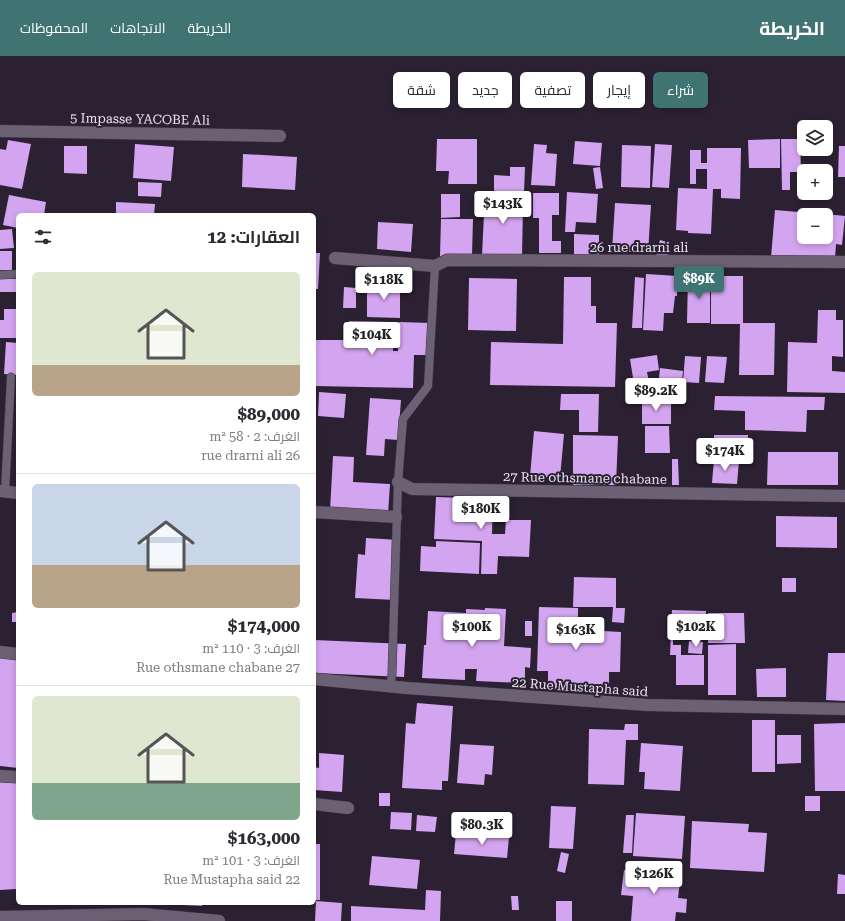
<!DOCTYPE html>
<html lang="ar">
<meta charset="utf-8">
<style>
body{margin:0;font-family:"Roboto Serif",Cairo,serif;background:#f7f7f7;color:#2b2b33;direction:rtl;height:100vh;display:flex;flex-direction:column;font-size:15px;white-space:nowrap}
*{box-sizing:border-box;margin:0}
p{font-size:13px;color:#7c7c81}
.icon{flex:none;width:22px;height:22px;fill:none;stroke:currentColor;stroke-width:2;stroke-linecap:round;stroke-linejoin:round}
.map{position:relative;flex:1;overflow:hidden;direction:ltr}
.details{position:absolute;left:16px;top:157px;width:300px;height:692px;display:flex;flex-direction:column;background:#fff;border-radius:6px;box-shadow:0 2px 6px #0003;direction:rtl}
.details>*{flex:none}
.top-card{position:absolute;left:328px;top:16px;width:380px;height:36px;direction:rtl;display:flex;gap:8px}
.fabs{position:absolute;left:797px;top:64px;display:grid;gap:8px}
.fabs a{display:grid;place-items:center;width:36px;height:36px;border-radius:6px;background:#fff;box-shadow:0 2px 6px #0003;font-size:20px}
.price{position:absolute;translate:-50% -34px;padding:0 9px;border-radius:4px;background:#fff;color:#222;font-size:13px;line-height:26px;filter:drop-shadow(0 1px 2px #0008)}
.price::after{content:'';position:absolute;left:50%;top:24px;width:12px;height:9px;margin-left:-6px;background:inherit;clip-path:polygon(0 0,100% 0,50% 100%)}
.price.on{background:#407472;color:#fff}
ul{padding:0;list-style:none}
li{display:grid;align-content:center;gap:8px;height:212px;padding:0 16px}
li+li{border-top:1px solid #e1e1e2}
li span{display:grid;place-items:center;height:124px;border-radius:6px;color:#555}
li>.icon{margin-inline-start:auto}
span .icon{width:72px;height:72px;fill:#fffc;stroke-width:1}
li b{font-size:17px}
h2{display:flex;justify-content:space-between;align-items:center;height:48px;padding:0 16px;font-size:17px}
.tag{padding:0 14px;border-radius:6px;background:#fff;box-shadow:0 2px 6px #0003;font-size:14px;line-height:36px}
.tag.on{background:#407472;color:#fff}
header{display:flex;align-items:center;gap:24px;box-sizing:border-box;height:56px;padding:0 20px;background:#407472;color:#fff}
header strong{font-size:19px}
nav{display:flex;gap:22px;margin-inline-start:auto;font-size:14px}
.map>svg:first-child{display:block}
</style>
<header>
<strong>الخريطة</strong>
<nav><a>الخريطة</a><a>الاتجاهات</a><a>المحفوظات</a></nav>
</header>
<div class="map">
<svg width="845" height="865" viewBox="0 0 845 865">
<rect width="100%" height="100%" fill="#2b2132"/>
<g fill="#d3a4f0">
<path d="M437,83H477V128H448L449,115H436Z"/>
<path d="M780,83V112H749L748,84Z"/>
<path d="M781,83H800L801,116H790V134H782Z"/>
<path d="M8,84L31,88L22,133L0,129V93L6,94Z"/>
<path d="M575,85L602,87L600,110L573,108Z"/>
<path d="M135,88L174,91L171,125L133,122Z"/>
<path d="M534,88L547,89L546,97L557,98L555,130L531,129Z"/>
<path d="M655,88L672,89L669,132L652,131Z"/>
<path d="M622,89L651,90L650,132L621,131Z"/>
<path d="M64,90H87V118L64,117Z"/>
<path d="M839,90H845V121H838Z"/>
<path d="M707,92H741L740,143L721,142V133H713L711,178L688,177V175L676,174L678,132L707,133V113H696V128H690V94H701V107H707Z"/>
<path d="M243,98L297,101L295,134L242,131Z"/>
<path d="M510,111H525L524,136L494,135V119L510,120Z"/>
<path d="M600,111L603,132L596,133L593,112Z"/>
<path d="M138,126L162,127L161,141L138,140Z"/>
<path d="M567,136L598,138L596,167L576,166L575,176H565Z"/>
<path d="M533,137H559V159H552V185H561V197H539V162H533Z"/>
<path d="M441,138H460V161L441,162Z"/>
<path d="M485,138L521,139V150H523L522,200L482,199Z"/>
<path d="M9,139L46,146L44,159H18V172L3,169Z"/>
<path d="M116,146L155,148L154,159H116Z"/>
<path d="M615,147L651,149L648,197L612,195Z"/>
<path d="M775,154L822,158V159H804V181H826V158L845,160L842,189L836,188L835,203L771,201Z"/>
<path d="M441,163H473L472,200H440Z"/>
<path d="M378,166L413,168L411,196L377,193Z"/>
<path d="M12,173L14,192L0,193V174Z"/>
<path d="M574,178L599,179V201H574Z"/>
<path d="M660,184L670,187L667,202L656,199Z"/>
<rect x="0" y="195" width="12" height="19"/>
<path d="M314,197H320L318,233H314Z"/>
<path d="M646,218L678,220L677,240H675L673,257H664L663,275L643,274Z"/>
<path d="M688,220H710V267H687Z"/>
<path d="M711,220H743V267H775L774,319H739L740,268H711Z"/>
<path d="M564,221H591V250H596V267H617L615,331L490,329L491,286L563,288Z"/>
<path d="M635,221L644,222L642,272H632Z"/>
<path d="M469,222L517,223L516,275L468,274Z"/>
<path d="M0,223H17L16,236H0Z"/>
<path d="M367,228H400V262L367,261Z"/>
<path d="M344,231L356,232V252H343Z"/>
<path d="M4,253H18V282H0V264H4Z"/>
<path d="M818,254H836V264H843V301L832,300V315L845,316V337L787,336L788,286L817,287Z"/>
<path d="M349,265L394,266L393,295H398L399,266L431,267V299H414L413,332L314,330V284H348Z"/>
<path d="M6,286L18,287V319L4,318Z"/>
<path d="M657,299L659,314L647,316L649,326L634,328L630,303Z"/>
<path d="M685,300L701,301L699,327L683,326Z"/>
<path d="M707,300L727,301L724,327L705,326Z"/>
<path d="M660,312L683,315L681,333L658,331Z"/>
<path d="M319,336L346,338L344,362L318,360Z"/>
<path d="M561,338H599L598,376H579V354H560Z"/>
<path d="M715,340L825,341L824,354H807L806,376L745,374V355L714,354Z"/>
<path d="M370,342L401,344L398,384L385,383L384,400L366,399Z"/>
<rect x="642" y="343" width="29" height="25"/>
<path d="M645,370H669L670,397H645Z"/>
<path d="M534,375L564,378L560,422L530,420Z"/>
<path d="M573,379L618,380L616,429H573Z"/>
<rect x="714" y="379" width="34" height="23"/>
<path d="M768,396H838V429H767Z"/>
<path d="M333,400L354,401L353,426L390,428L388,458L330,455Z"/>
<path d="M672,403H678L679,429H672Z"/>
<path d="M714,403L739,405L737,428L712,427Z"/>
<path d="M436,441L493,443L492,478H505L506,464H531L529,501L498,500L497,518H481L482,485L434,483Z"/>
<path d="M776,460L837,461V492L776,491Z"/>
<path d="M366,482L399,484L395,544L355,542L358,498L365,499Z"/>
<path d="M436,485L480,487L479,518L420,515L421,490L436,491Z"/>
<path d="M574,521L616,522V552H625L624,567L612,566L613,551H573Z"/>
<rect x="782" y="522" width="14" height="14"/>
<path d="M539,551L578,552V566L604,567L603,575L621,576L620,616H609V635L548,633V615H537Z"/>
<path d="M485,552L506,553L504,590L531,592L530,612L525,611V627L476,625L477,613H465V624L422,622L424,589H426L428,555L466,557V553L485,554Z"/>
<path d="M672,554L706,555L705,581L673,580V589H681V599H704V629H676V599H670Z"/>
<path d="M18,556V566H12V557Z"/>
<path d="M708,557H744L745,587H708Z"/>
<rect x="525" y="565" width="7" height="15"/>
<path d="M314,584L406,588L404,621L314,617Z"/>
<path d="M689,585L703,586L702,598L688,597Z"/>
<path d="M736,588V639H708V589Z"/>
<path d="M828,597H845V645L826,644Z"/>
<path d="M0,601L18,602V712L0,710Z"/>
<path d="M786,612V641H757L756,613Z"/>
<path d="M417,647L453,650L448,725H442V734L402,732L406,667L415,668Z"/>
<rect x="752" y="664" width="23" height="52"/>
<path d="M845,667V735H815L814,668Z"/>
<path d="M625,668H638V684H626L624,729L588,728L589,673L624,674Z"/>
<path d="M777,679H801V707L777,708Z"/>
<path d="M641,687L683,690L680,735L644,733L645,716H639Z"/>
<path d="M460,688L494,690L492,719L485,718L484,729L457,727Z"/>
<path d="M319,697L344,699L342,736L314,734V711L319,712Z"/>
<path d="M0,724L18,725V797L16,833L0,834Z"/>
<rect x="379" y="737" width="11" height="13"/>
<rect x="805" y="740" width="15" height="15"/>
<path d="M551,750L576,751L573,793L549,792Z"/>
<path d="M391,756L412,757L411,774L390,773Z"/>
<path d="M636,757L685,760L682,803L633,800Z"/>
<path d="M417,759L437,761L435,776L416,775Z"/>
<path d="M626,759H634L632,797H623Z"/>
<path d="M457,762L499,766L498,779L456,776Z"/>
<path d="M692,765L749,768L748,776L767,777L764,816L690,812Z"/>
<path d="M456,777L509,781L507,802L454,798Z"/>
<rect x="314" y="788" width="6" height="56"/>
<path d="M561,796L569,798L565,817L557,815Z"/>
<path d="M372,800L420,804L417,833L369,829Z"/>
<path d="M624,814L665,818V815L681,817L678,842L687,843L686,857L676,856L675,865H631L633,840L621,839Z"/>
<path d="M838,818L845,819V838H837Z"/>
<path d="M426,834L441,835L440,865H351V850L425,854Z"/>
<path d="M511,840H518L519,854H512Z"/>
<path d="M316,845L342,847L341,865H315Z"/>
<rect x="556" y="845" width="16" height="20"/>
<path d="M164,847H202V850L164,848Z"/>
</g>
<g fill="none" stroke-linecap="round" stroke-linejoin="round">
<defs>
<g id="lane">
<path d="M0,219L18,218"/>
<path d="M5,436L11,321"/>
<path d="M390,631L392,618L398,426L403,363L428,330L435,210"/>
</g>
<g id="street">
<path d="M0,75L280,80"/>
<path d="M335,202L435,210L447,204L845,206"/>
<path d="M398,426L412,433L845,440"/>
<path d="M0,435L18,437"/>
<path d="M314,456L396,461"/>
<path d="M0,596L18,598"/>
<path d="M314,623L407,632L648,649L845,653"/>
<path d="M0,720L18,721"/>
<path d="M314,748L348,752"/>
<path d="M0,861L143,858L219,865"/>
</g>
</defs>
<use href="#lane" stroke="#433b48" stroke-width="9"/>
<use href="#street" stroke="#433b48" stroke-width="13"/>
<use href="#lane" stroke="#6c6174" stroke-width="8"/>
<use href="#street" stroke="#6c6174" stroke-width="12"/>
</g>
<g text-anchor="middle" dominant-baseline="central" stroke-width="4" stroke-linejoin="round" paint-order="stroke">
<g font-size="13" fill="#eae3ee" stroke="#2b2132">
<text transform="translate(140 63) rotate(1)">5 Impasse YACOBE Ali</text>
<text x="639" y="191">26 rue drarni ali</text>
<text transform="translate(585 422) rotate(1)">27 Rue othsmane chabane</text>
<text transform="translate(580 631) rotate(4)">22 Rue Mustapha said</text>
</g>
</g>
</svg>
<div class="fabs">
<a><svg class="icon" aria-label="layers" viewBox="0 0 24 24"><path d="M12 4l9 5-9 5-9-5zM3 14l9 5 9-5"/></svg></a>
<a>+</a>
<a>−</a>
</div>
<b class="price" style="left:503px;top:169px">$143K</b>
<b class="price on" style="left:699px;top:244px">$89K</b>
<b class="price" style="left:384px;top:245px">$118K</b>
<b class="price" style="left:372px;top:300px">$104K</b>
<b class="price" style="left:656px;top:356px">$89.2K</b>
<b class="price" style="left:725px;top:416px">$174K</b>
<b class="price" style="left:481px;top:474px">$180K</b>
<b class="price" style="left:472px;top:592px">$100K</b>
<b class="price" style="left:696px;top:592px">$102K</b>
<b class="price" style="left:576px;top:595px">$163K</b>
<b class="price" style="left:482px;top:790px">$80.3K</b>
<b class="price" style="left:654px;top:839px">$126K</b>
<div class="top-card">
<a class="tag on">شراء</a>
<a class="tag">إيجار</a>
<a class="tag">تصفية</a>
<a class="tag">جديد</a>
<a class="tag">شقة</a>
</div>
<section class="details">
<h2>العقارات: 12<svg class="icon" aria-label="filters" viewBox="0 0 24 24"><path d="M4 7h16M4 17h16"/><circle cx="9" cy="7" r="2"/><circle cx="15" cy="17" r="2"/></svg></h2>
<ul>
<li><span style="background:linear-gradient(#dfe7d0 75%,#b9a48a 0)"><svg class="icon" aria-label="home" viewBox="0 0 24 24"><path d="M3 11l9-7 9 7M6 9v11h12V9"/></svg></span><div><b>$89,000</b><p>الغرف: 2 · 58 m²</p><p>26 rue drarni ali</p></div></li>
<li><span style="background:linear-gradient(#c9d6e8 65%,#b9a48a 0)"><svg class="icon" aria-label="home" viewBox="0 0 24 24"><path d="M3 11l9-7 9 7M6 9v11h12V9"/></svg></span><div><b>$174,000</b><p>الغرف: 3 · 110 m²</p><p>27 Rue othsmane chabane</p></div></li>
<li><span style="background:linear-gradient(#dfe7d0 70%,#7fa58c 0)"><svg class="icon" aria-label="home" viewBox="0 0 24 24"><path d="M3 11l9-7 9 7M6 9v11h12V9"/></svg></span><div><b>$163,000</b><p>الغرف: 3 · 101 m²</p><p>22 Rue Mustapha said</p></div></li>
</ul>
</section>
</div>
